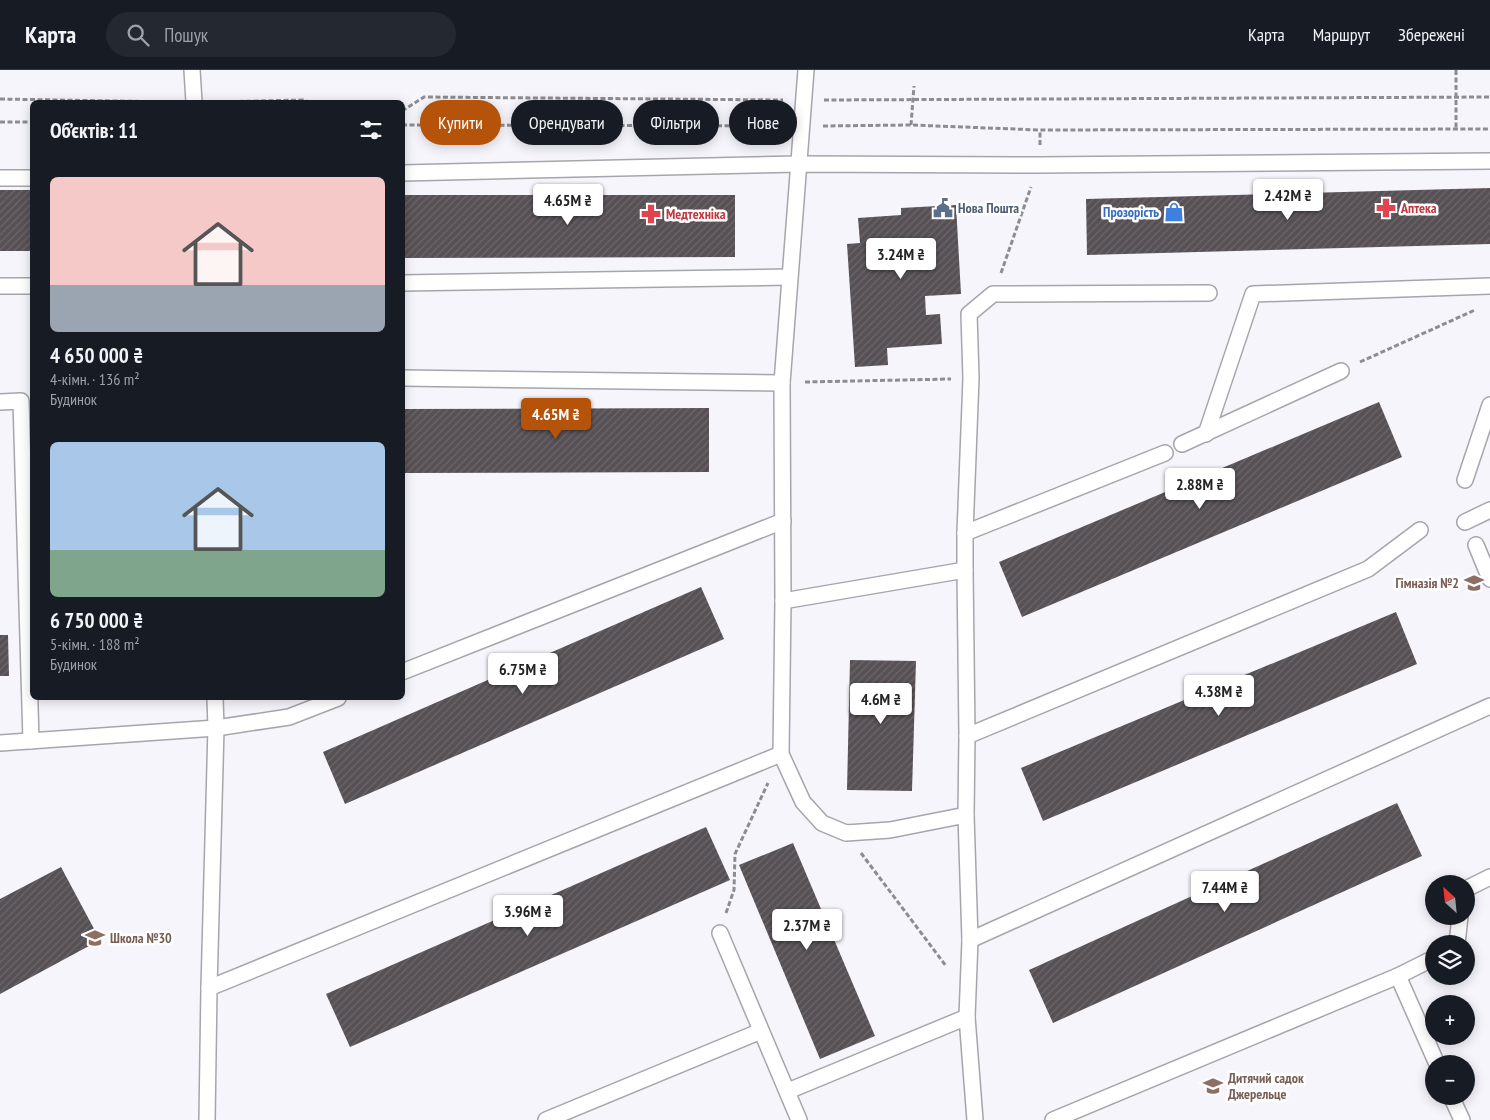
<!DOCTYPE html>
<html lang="uk">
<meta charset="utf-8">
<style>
body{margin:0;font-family:"PT Sans Narrow",sans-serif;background:#242831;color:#f1f3f6;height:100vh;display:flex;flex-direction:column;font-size:19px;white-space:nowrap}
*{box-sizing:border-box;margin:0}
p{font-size:16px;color:#9ea1a6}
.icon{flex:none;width:28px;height:28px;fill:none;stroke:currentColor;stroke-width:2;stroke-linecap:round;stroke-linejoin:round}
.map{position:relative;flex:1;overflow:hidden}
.side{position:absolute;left:30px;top:30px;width:375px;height:600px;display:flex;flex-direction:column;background:#171b24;border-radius:8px;box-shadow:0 2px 12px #0003}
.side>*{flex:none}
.guide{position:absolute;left:420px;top:30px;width:475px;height:45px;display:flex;gap:10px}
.needle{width:32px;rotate:333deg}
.controls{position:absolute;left:1425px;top:805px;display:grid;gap:10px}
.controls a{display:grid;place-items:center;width:50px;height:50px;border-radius:50%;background:#171b24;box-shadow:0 2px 12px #0003;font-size:25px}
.price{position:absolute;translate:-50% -42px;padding:0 11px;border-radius:5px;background:#fff;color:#222;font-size:16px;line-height:32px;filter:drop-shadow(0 1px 2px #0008)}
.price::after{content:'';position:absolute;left:50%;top:30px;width:15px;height:11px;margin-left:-8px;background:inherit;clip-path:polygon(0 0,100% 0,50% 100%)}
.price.on{background:#b45309;color:#fff}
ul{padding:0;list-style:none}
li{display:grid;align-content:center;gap:10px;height:265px;padding:0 20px}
li span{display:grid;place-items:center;height:155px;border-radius:8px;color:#555}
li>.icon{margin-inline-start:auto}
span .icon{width:90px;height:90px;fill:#fffc;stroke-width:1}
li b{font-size:21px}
h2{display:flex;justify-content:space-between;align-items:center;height:60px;padding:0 20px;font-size:21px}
.pill{padding:0 18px;border-radius:22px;background:#171b24;box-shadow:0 2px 12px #0003;font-size:18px;line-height:45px}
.pill.on{background:#b45309;color:#fff}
header{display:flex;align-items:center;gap:30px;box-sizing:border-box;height:70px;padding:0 25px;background:#171b24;border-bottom:1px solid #363941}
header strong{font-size:24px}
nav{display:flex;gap:28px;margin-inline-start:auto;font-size:18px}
.search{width:350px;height:45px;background:#242831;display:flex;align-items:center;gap:12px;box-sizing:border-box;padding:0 18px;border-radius:28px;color:#9ea1a6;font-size:19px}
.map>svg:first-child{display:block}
</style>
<header>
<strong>Карта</strong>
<div class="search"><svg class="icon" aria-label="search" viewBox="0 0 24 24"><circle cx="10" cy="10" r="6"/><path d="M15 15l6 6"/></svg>Пошук</div>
<nav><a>Карта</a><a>Маршрут</a><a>Збережені</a></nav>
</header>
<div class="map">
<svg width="1490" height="1050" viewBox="0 0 1490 1050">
<defs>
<pattern id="building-hatch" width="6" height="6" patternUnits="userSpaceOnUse" patternTransform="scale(1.25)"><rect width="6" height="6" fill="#575155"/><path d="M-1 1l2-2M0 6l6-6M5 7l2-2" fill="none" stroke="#6c676b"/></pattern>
</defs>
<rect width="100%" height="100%" fill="#f6f5fc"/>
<g fill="url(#building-hatch)">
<path d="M1490,118V174L1087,185L1086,129Z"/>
<rect x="0" y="120" width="32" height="61"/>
<path d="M402,125H735V187L402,188Z"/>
<path d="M956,135L961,224L925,226L926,245L940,244L942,274L887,278L888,295L855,297L847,174L860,173L858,148L901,145V138Z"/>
<path d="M1379,332L1402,387L1022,547L999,492Z"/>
<path d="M709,338V402L402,403V339Z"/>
<path d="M701,517L724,569L345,734L323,682Z"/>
<path d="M1396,542L1417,594L1043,751L1021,698Z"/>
<path d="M0,565H8L9,606H0Z"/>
<path d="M850,590L916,591L912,721L847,720Z"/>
<path d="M66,628H93V629L66,630Z"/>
<path d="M1397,733L1422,786L1053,953L1029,900Z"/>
<path d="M706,757L730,810L350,977L326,924Z"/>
<path d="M793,773L875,966L820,989L739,795Z"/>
<path d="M61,797L100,870L0,924V829Z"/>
</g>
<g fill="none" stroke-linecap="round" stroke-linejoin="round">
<defs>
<g id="lane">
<path d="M192,0L194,32"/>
<path d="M806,0L782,313L783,531L781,684L803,732L822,753L846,763L890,760L966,745"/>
<path d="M402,103L799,94L1039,95L1490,91"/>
<path d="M0,108H32"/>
<path d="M402,213L789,207"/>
<path d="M0,216H32"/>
<path d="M402,308L782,313"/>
<path d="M0,332L21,331L31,671"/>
<path d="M1206,364L1253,224L1490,216"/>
<path d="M1182,374L1341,301"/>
<path d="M1465,410L1490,335"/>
<path d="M1465,452L1490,440"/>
<path d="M965,463L1165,383"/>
<path d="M1476,475L1490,509"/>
<path d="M965,500V463L971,308L969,244L993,224L1209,223"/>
<path d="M783,531L965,500L967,666L966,745L970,870L967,947L975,1050"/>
<path d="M402,602L783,451"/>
<path d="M967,666L1368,499L1420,460"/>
<path d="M0,673L216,658L289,647L338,628"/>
<path d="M1466,819L1490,807"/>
<path d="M720,863L799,1050"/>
<path d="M970,870L1490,636"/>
<path d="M1457,874L1460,846"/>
<path d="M1398,906L1434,888"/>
<path d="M209,918L216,658L215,628"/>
<path d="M788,1021L967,947"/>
<path d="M1451,1026L1462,1050"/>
<path d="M207,1050L209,918L781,684"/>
<path d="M546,1050L761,961"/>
<path d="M1053,1050L1398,906L1437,994"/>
</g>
</defs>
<use href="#lane" stroke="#a6a5ac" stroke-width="18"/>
<g stroke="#8d8d91" stroke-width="3" stroke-dasharray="5 2.5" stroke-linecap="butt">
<path d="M1456,0V59"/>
<path d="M0,29L172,32"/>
<path d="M824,30L1490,27"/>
<path d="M216,32L303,30L309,32"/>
<path d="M402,41L424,27L783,30"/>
<path d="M0,52H32"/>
<path d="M402,55L779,56"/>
<path d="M911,55L914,16"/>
<path d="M823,56L911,55L1040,60L1490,59"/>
<path d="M1040,75V60"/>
<path d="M1001,203L1031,117"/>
<path d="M1360,292L1475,240"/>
<path d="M805,312L951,309"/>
<path d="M861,783L946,896"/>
<path d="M726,843L734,820L735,784L768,713"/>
</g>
<use href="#lane" stroke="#fff" stroke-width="15"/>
</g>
<defs>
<symbol id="civic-bare" viewBox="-9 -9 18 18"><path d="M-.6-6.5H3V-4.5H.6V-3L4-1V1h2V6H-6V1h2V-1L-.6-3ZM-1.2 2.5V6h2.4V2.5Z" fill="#5c6f8a" stroke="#fff" stroke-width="2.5" paint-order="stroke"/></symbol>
<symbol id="pharmacy-bare" viewBox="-9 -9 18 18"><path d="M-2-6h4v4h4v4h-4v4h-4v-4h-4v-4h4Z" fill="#e0444e" stroke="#fff" stroke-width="2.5" paint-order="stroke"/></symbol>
<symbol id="shop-bare" viewBox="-9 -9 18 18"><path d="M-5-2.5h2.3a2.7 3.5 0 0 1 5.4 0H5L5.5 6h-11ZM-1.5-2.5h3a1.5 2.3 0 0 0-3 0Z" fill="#3f7fe0" stroke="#fff" stroke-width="2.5" paint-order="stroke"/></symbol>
<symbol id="school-bare" viewBox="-9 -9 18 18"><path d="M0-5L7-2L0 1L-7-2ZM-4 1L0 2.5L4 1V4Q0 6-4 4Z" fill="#8d6e63" stroke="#fff" stroke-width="2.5" paint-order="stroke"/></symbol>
</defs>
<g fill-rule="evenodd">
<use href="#civic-bare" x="929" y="124" width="28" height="28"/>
<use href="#pharmacy-bare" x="1372" y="124" width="28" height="28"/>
<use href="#shop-bare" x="1160" y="128" width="28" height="28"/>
<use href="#pharmacy-bare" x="637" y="130" width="28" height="28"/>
<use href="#school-bare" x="1460" y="499" width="28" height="28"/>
<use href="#school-bare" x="81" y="854" width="28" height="28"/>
<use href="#school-bare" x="1199" y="1002" width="28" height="28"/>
</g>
<g text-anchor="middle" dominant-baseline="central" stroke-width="5" stroke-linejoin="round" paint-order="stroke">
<g font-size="14" font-weight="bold" fill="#4e5e75" stroke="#fff" text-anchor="start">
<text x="958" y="138">Нова Пошта</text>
</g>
<g font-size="14" font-weight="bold" fill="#be3a42" stroke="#fff" text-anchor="start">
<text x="1401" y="138">Аптека</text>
<text x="666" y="144">Медтехніка</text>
</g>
<g font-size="14" font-weight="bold" fill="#366cbe" stroke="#fff" text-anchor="end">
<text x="1159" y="142">Прозорість</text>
</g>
<g font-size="14" font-weight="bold" fill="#785e54" stroke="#fff" text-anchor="start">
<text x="1459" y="513" text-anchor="end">Гімназія №2</text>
<text x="110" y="868">Школа №30</text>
<text x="1228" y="1008">Дитячий садок<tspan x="1228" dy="16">Джерельце</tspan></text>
</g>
</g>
</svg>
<div class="controls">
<a><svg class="needle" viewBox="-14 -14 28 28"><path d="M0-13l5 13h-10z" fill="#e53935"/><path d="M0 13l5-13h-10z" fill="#9ea1a6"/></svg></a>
<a><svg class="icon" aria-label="layers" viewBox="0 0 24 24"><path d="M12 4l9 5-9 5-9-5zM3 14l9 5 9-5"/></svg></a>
<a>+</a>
<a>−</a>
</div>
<b class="price" style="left:1288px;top:151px">2.42M ₴</b>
<b class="price" style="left:568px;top:156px">4.65M ₴</b>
<b class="price" style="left:901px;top:210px">3.24M ₴</b>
<b class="price on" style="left:556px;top:370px">4.65M ₴</b>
<b class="price" style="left:1200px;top:440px">2.88M ₴</b>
<b class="price" style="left:523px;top:625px">6.75M ₴</b>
<b class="price" style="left:1219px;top:647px">4.38M ₴</b>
<b class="price" style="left:881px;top:655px">4.6M ₴</b>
<b class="price" style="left:1225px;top:843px">7.44M ₴</b>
<b class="price" style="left:528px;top:867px">3.96M ₴</b>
<b class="price" style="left:807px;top:881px">2.37M ₴</b>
<div class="guide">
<a class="pill on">Купити</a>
<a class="pill">Орендувати</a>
<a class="pill">Фільтри</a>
<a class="pill">Нове</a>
</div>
<section class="side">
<h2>Об’єктів: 11<svg class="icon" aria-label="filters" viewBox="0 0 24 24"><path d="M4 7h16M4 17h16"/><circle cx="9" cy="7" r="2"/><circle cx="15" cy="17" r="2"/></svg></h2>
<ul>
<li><span style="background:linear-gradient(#f6c9c9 70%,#9aa5b1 0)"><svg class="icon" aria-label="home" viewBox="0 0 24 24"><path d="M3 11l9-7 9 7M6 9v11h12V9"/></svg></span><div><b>4 650 000 ₴</b><p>4-кімн. · 136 m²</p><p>Будинок</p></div></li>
<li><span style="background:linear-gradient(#a9c7e8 70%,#7fa58c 0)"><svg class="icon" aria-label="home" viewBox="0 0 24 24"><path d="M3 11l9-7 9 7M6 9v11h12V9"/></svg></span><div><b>6 750 000 ₴</b><p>5-кімн. · 188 m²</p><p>Будинок</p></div></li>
</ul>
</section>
</div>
